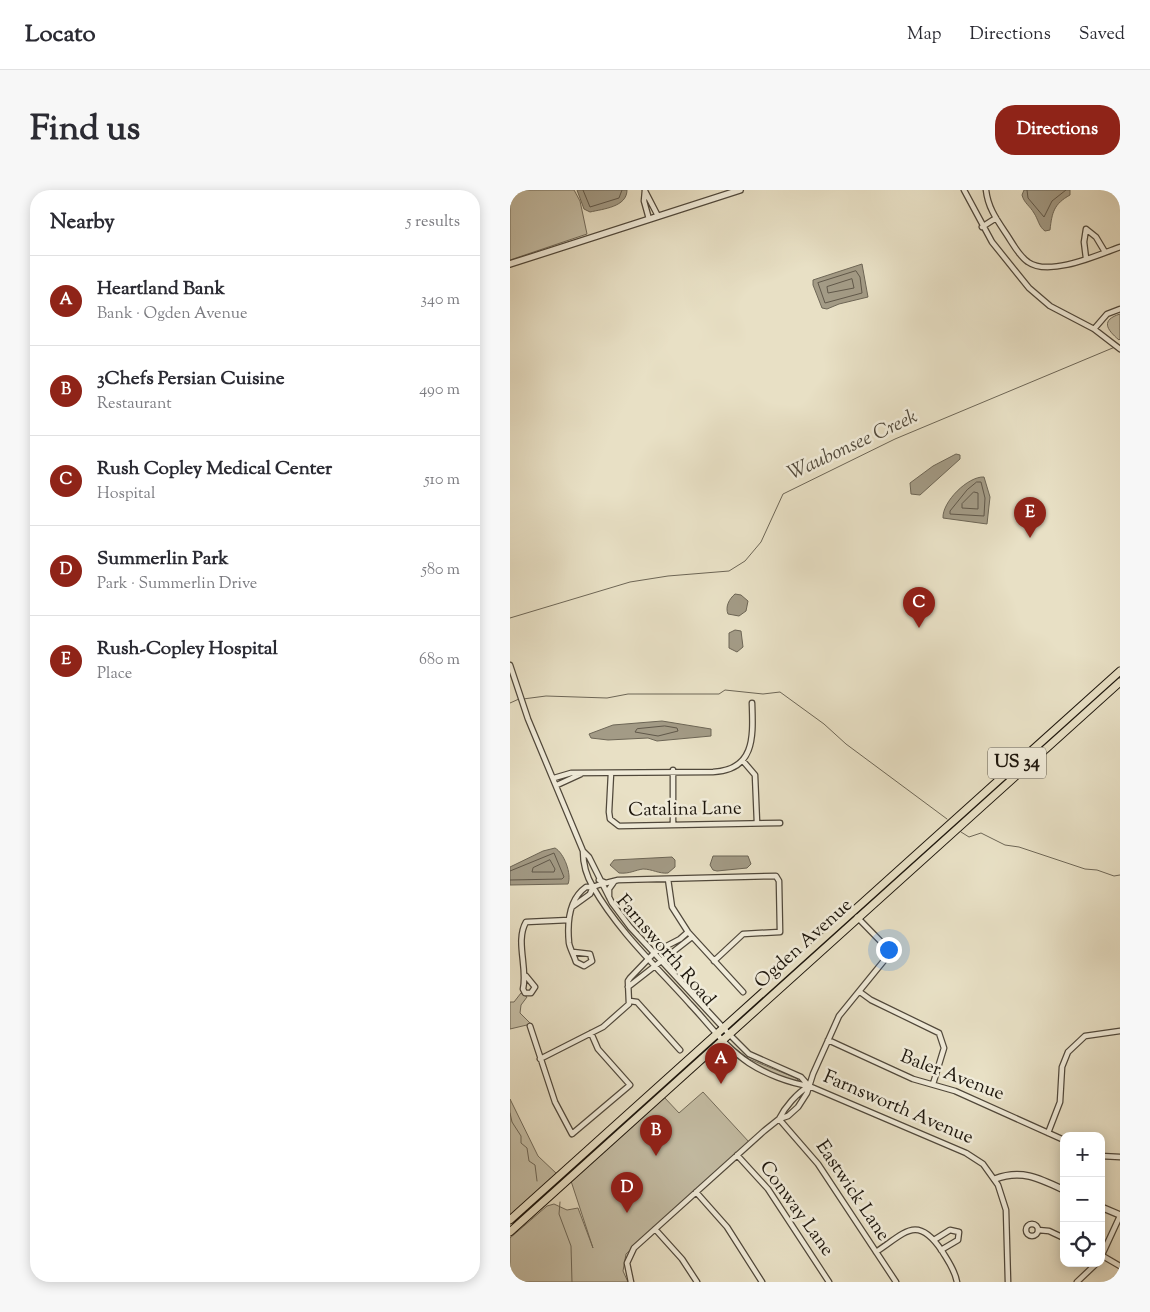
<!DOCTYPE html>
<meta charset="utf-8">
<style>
body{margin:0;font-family:"Sorts Mill Goudy",serif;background:#f7f7f7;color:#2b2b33}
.controls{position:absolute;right:15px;bottom:15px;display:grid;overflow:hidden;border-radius:10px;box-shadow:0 2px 12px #0003}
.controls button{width:45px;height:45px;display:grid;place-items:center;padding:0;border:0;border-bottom:1px solid #e1e1e2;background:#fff;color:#2b2b33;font:25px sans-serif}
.you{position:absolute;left:378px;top:759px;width:18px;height:18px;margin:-12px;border:4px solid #fff;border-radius:50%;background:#1a73e8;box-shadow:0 0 0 8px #1a73e833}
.badge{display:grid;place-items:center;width:32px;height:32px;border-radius:50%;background:#8f2418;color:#fff;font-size:16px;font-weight:700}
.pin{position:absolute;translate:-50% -41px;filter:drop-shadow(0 1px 2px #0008)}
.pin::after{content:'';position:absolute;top:26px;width:18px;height:15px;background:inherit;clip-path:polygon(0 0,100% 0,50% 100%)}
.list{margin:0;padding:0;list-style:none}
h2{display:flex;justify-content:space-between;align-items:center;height:65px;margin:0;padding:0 20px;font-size:21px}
h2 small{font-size:16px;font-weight:400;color:#7c7c81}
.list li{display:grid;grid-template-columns:32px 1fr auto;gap:15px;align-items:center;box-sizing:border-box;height:90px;padding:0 20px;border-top:1px solid #e1e1e2}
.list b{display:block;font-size:19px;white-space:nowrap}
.list p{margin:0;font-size:16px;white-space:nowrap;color:#7c7c81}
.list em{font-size:16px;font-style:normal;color:#7c7c81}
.icon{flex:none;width:28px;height:28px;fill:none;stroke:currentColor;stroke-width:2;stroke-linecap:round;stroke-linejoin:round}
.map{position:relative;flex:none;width:610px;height:1092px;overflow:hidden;border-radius:20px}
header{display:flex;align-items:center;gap:30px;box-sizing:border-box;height:70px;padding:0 25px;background:#fff;border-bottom:1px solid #e1e1e2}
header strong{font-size:24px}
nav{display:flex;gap:28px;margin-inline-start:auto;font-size:18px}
.intro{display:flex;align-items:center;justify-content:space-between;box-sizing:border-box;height:120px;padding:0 30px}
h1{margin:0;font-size:35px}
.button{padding:12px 22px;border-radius:20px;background:#8f2418;color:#fff;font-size:18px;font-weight:700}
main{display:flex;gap:30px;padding:0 30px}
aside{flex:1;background:#fff;border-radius:20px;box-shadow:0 2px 12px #0003}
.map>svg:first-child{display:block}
.green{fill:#c5bea6;stroke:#716a5a}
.water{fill:#a39b86;stroke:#6d6656}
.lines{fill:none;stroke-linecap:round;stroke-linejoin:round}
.shore{stroke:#60584a;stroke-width:1}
.stream{stroke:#6d6656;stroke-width:1}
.minor-casing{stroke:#50483b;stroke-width:7}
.tertiary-casing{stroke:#50483b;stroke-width:8}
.primary-casing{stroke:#1d160d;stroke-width:9}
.minor{stroke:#f0ebd9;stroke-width:4.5}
.tertiary{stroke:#f0ebd9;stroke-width:5.5}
.primary{stroke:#e8e0c5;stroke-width:7}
.labels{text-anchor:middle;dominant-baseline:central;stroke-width:5;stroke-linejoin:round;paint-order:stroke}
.shield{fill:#f0ebd9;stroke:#5c564a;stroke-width:1}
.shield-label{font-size:18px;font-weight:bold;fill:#1d160d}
.street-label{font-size:19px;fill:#1d160d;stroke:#f0ebd9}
.water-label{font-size:20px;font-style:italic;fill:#534b3d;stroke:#f0ebd9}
</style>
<header>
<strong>Locato</strong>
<nav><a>Map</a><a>Directions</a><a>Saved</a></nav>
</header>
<div class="intro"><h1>Find us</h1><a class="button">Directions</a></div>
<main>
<aside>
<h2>Nearby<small>5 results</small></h2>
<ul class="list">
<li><span class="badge">A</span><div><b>Heartland Bank</b><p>Bank · Ogden Avenue</p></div><em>340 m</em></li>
<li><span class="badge">B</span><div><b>3Chefs Persian Cuisine</b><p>Restaurant</p></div><em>490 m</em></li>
<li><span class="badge">C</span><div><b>Rush Copley Medical Center</b><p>Hospital</p></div><em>510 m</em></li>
<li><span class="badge">D</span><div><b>Summerlin Park</b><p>Park · Summerlin Drive</p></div><em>580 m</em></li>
<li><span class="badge">E</span><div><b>Rush-Copley Hospital</b><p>Place</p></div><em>680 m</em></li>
</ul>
</aside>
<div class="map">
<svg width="610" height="1092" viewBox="0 0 610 1092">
<rect width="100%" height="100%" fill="#e8e0c5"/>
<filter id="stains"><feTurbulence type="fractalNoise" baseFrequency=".004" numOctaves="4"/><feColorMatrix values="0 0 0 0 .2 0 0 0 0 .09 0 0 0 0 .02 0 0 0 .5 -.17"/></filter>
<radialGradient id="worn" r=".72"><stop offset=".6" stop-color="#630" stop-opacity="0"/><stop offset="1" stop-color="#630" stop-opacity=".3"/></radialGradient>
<path class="green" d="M0,0H64L70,11L77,44L0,70Z
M610,124V149L609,150C596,139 591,130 610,124Z
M559,531L529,561L377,697L406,668Z
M11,803L17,807L11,815L10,823L21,834L0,839V812H4Z
M226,859L239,869L286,888L291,893C271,886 238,877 226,859Z
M193,902L239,952L116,1064L113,1081L118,1092H0V1048L37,1016L44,1014L57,1020L68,1018L83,1058L61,991L154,907L169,923Z
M0,909L28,966L47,984L0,1026Z"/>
<path class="water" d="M67,0H117C117,17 93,19 80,22L74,19Z
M514,0H560V5C544,14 542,22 540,40L535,41C529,37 528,29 524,23C520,16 514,13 512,5Z
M352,74L358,107L329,114L317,119L312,118L303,95V90Z
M446,264L450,265V269L410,305L401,304L400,293L423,276Z
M474,287L480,307L477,334L433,328C432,312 458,286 474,287Z
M225,404L231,405L238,411L236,421L229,426L218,424C215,417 219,409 225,404Z
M225,440L231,441L233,457L227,462L219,458V443Z
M152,531L201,539V546L147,551L138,548L98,550L81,548L79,544L103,535Z
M45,658C54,663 62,684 58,694L0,695V677L33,661Z
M203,666H238L241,674L237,678L207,681L203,680L200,675Z
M162,667L165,670V677L158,683C149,684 142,679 133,679C125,680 120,684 109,683L100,675L104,670Z"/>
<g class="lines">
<path class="shore" d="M73,0L80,17L109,8L112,0
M517,0L518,8L534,27L542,11L556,0
M346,81L350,87L352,103L315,113L308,93Z
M342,89L344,98L318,103L317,97Z
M467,292H471L475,308L474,326L440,324V321L457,300Z
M464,302L468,303V319L452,318V314Z
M155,536L167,538L168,541L148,546L125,542L127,539Z
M40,670L45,679L44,682H22L23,678Z
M0,681L44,663L54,687L52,689L0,690"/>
<path class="stream" d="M0,428L120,392L158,386L219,381L235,371L251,352L273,304L385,249L605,157
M13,509L36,506L97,508L118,504H209L215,500L253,504L270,502L314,534L336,554L437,629
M0,513L9,509
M451,642L459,647L471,643L495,655L509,657L575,679L587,680L604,686L610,685
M0,923L2,932L11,946V953L17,958L19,971L25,975L27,991
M50,1012L49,1024L61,1056L62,1092"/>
<g class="minor-casing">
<path id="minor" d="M135,0L134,11L139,29
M454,0L482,52L519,98L540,116L584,139L610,159
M476,0C478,18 487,30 497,45C503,54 509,66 518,72C539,87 588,65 610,57
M135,1L148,26
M472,37L486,28
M576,68L574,52L576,39L586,47L595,62
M584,139L597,124L610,119
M0,475L18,529L73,661L79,667L102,713L120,737L219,844L239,864L291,887L299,896
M233,571L245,585L247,633
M163,580V635
M101,583L99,622L100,629L109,636L270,633
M44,588L61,583L203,582C246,580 243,545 242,513
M47,595L71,584
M73,661C73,674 77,687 83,697C108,741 147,777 180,814C199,834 216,858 239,873C256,884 279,893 299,896L456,963L473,974L488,995L496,1020L498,1092
M158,689L162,717L178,742L233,802
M89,690L96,693L108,690L266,686L269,691L270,742L233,744L204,771
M99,707V699L104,692
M62,717L80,704L83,697
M63,762L80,764L82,771L74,776L66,772C64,765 60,759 59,753C57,732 59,709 76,697H83L91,694
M16,786L25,797L21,803H15L13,799C18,778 5,751 16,732L59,730
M118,797L182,747
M350,802L361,810L429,843L434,858L423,894
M120,811L127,812L170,860
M20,836L45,912L62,944L120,895L88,859L81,843
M318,850L403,889L445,901L554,950
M30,869L93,837L119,814L118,791L120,788L145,762L170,749L178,742
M269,929L308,974L386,1092
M269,929C275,917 287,903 299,896
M538,943L550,912L552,877L558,862L575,846L610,841
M227,965L258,999L319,1092
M591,966L610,967
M186,1002L217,1037L252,1092
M516 1040a6 6 0 1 1 12 0a6 6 0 1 1-12 0Z
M145,1039L172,1069L187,1092
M528,1040L539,1041L554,1048
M424,1050L440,1040L449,1042L448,1050L431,1060
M366,1062C395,1043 407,1024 432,1061C438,1071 445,1080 447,1092
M591,1065L610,1076
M591,1067L610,1026
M121,1092L117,1073L124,1058L254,941L269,929L278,926L288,917L297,903L303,884L329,826L381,762L347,727
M567,1092L587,1073"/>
</g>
<g class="tertiary-casing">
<path id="tertiary" d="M0,74L230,0
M485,989C511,979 529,988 554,1000
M591,1017L610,1025"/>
</g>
<g class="primary-casing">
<path id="primary" d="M0,1030L610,481
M0,1042L610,492"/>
</g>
<use href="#minor" class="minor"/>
<use href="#tertiary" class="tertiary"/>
<use href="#primary" class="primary"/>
</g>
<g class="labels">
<rect class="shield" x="478" y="557.5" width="58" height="31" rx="4"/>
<g class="shield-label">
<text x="507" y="573">US 34</text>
</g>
<g class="street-label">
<text transform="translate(175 620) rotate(-1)">Catalina Lane</text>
<text transform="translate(294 754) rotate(-42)">Ogden Avenue</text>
<text transform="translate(155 761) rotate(49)">Farnsworth Road</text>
<text transform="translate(442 886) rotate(21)">Baler Avenue</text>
<text transform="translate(388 918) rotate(23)">Farnsworth Avenue</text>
<text transform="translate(342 1001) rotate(56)">Eastwick Lane</text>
<text transform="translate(286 1019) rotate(54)">Conway Lane</text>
</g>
<g class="water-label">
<text transform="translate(343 256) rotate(-25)">Waubonsee Creek</text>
</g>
</g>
<rect width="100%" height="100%" filter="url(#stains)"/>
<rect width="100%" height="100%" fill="url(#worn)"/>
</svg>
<div class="controls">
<button>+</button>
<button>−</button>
<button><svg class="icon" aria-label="locate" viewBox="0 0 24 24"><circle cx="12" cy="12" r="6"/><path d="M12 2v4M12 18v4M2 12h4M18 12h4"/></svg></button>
</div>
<div class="you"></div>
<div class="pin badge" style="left:211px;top:894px">A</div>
<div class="pin badge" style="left:146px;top:966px">B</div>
<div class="pin badge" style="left:409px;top:438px">C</div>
<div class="pin badge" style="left:117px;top:1023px">D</div>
<div class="pin badge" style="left:520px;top:348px">E</div>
</div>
</main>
